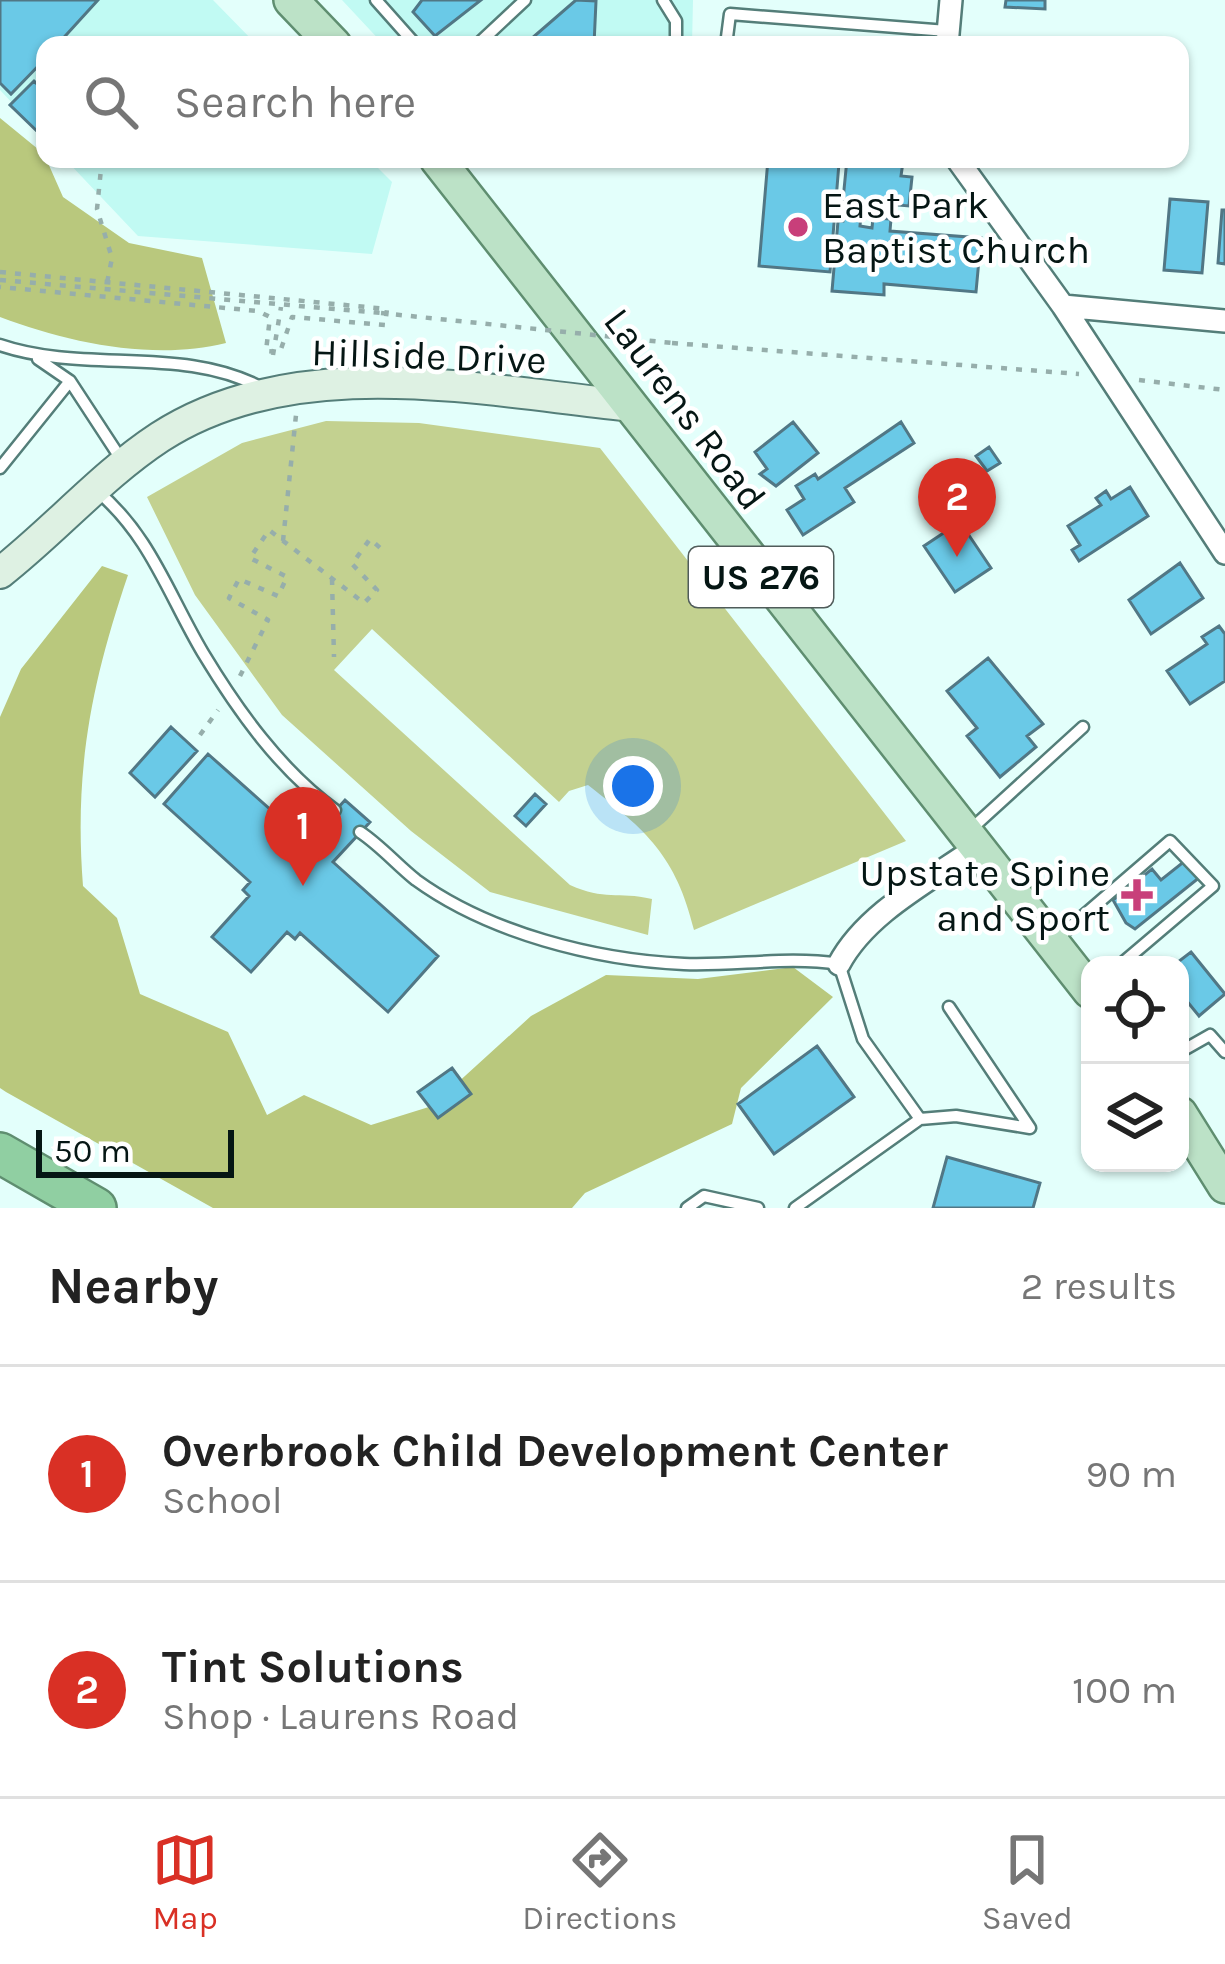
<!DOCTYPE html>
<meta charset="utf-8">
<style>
body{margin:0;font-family:Karla,sans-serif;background:#f2f2f2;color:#222}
.controls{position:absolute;right:36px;bottom:36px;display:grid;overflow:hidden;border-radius:24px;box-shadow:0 3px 9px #0004}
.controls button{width:108px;height:108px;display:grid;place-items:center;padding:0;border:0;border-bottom:3px solid #e0e0e0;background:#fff;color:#222;font:60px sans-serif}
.scale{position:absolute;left:36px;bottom:30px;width:198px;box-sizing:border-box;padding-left:12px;border:6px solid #051614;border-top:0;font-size:33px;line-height:42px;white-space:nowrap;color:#051614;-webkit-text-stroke:9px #fff;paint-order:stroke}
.you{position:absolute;left:633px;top:786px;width:42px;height:42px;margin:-30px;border:9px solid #fff;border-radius:50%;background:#1a73e8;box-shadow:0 0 0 18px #1a73e833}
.badge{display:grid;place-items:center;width:78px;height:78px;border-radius:50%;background:#d93025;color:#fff;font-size:39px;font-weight:700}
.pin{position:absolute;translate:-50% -99px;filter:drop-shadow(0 3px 6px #0008)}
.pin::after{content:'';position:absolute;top:63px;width:42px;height:36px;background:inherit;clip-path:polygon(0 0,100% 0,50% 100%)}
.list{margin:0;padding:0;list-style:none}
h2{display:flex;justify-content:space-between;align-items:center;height:156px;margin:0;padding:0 48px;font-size:51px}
h2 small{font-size:39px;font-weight:400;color:#767676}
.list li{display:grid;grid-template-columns:78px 1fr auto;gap:36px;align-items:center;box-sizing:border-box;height:216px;padding:0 48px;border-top:3px solid #e0e0e0}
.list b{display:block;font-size:45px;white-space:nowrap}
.list p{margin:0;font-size:39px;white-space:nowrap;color:#767676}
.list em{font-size:39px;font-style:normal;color:#767676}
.icon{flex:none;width:66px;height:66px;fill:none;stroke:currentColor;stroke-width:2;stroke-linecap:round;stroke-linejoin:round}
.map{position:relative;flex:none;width:1225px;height:1208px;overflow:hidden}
.search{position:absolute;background:#fff;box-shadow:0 3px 9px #0004;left:36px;right:36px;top:36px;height:132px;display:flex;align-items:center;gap:30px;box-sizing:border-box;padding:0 42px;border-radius:24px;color:#767676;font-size:45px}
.sheet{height:588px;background:#fff}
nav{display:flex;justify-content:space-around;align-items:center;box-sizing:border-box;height:168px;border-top:3px solid #e0e0e0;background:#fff;font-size:33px;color:#767676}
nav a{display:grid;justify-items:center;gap:6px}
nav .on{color:#d93025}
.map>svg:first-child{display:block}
.built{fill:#c1faf3}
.green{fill:#c3d190}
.forest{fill:#b9c87d}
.building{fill:#6ac9e7;stroke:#517785;stroke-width:3}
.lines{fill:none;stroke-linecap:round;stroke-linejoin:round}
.lane-casing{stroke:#547e79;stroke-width:15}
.street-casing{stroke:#547e79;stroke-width:26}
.secondary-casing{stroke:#547e79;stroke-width:34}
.primary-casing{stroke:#5f8e70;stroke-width:38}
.highway-casing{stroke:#5f8e70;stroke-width:44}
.path{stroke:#96aeab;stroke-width:4.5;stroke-dasharray:6 9;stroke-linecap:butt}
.lane{stroke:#fff;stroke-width:10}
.street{stroke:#fff;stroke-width:21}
.secondary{stroke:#def1e3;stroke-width:30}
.primary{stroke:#bce2c7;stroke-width:33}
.highway{stroke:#90cfa2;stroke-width:39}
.path-bridge{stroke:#96aeab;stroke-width:4.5;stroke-dasharray:6 9;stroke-linecap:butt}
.poi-dot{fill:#c83f7a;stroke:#fff;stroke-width:4.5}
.labels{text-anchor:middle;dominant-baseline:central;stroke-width:9;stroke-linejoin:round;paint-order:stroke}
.shield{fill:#fff;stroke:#505c5a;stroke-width:3}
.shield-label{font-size:36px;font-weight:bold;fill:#051614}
.poi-label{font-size:39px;fill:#051614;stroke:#fff;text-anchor:start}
.street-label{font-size:39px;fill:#051614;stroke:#fff}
</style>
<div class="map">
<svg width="1225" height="1208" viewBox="0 0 1225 1208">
<rect width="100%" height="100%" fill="#e3fffb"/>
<path class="built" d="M0,0H213L257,45H45V138L0,90Z
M342,0H693L692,45H384Z
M65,159H369L392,182L372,254L138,236Z"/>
<path class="green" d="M326,421L419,423L600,448L906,841L694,930C676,856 647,831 588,785L569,791L559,802L372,629L334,670L570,885C605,901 617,891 652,899L648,935L490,892L411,831L282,715L195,595L147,497L242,443Z"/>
<path class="forest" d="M0,118L44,154L63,197L129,243L202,258L226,343C154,361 69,343 0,317Z
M102,566L128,575C91,684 74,771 83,886L117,918L140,994L228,1032L267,1115L304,1095L371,1125L432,1106L531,1016L606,975L698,979L793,967L833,997L741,1088L732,1124L585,1193L572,1208H213L6,1092L0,1088V717L21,669Z"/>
<path class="building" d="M0,0H98L57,45H45V59L11,94L0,83Z
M422,0H481L435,36L413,12Z
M576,0L596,1L594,45H524Z
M1006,0H1045V9L1005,7Z
M34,81L45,92L42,136L10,105Z
M768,159L839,163L836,200H843L847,159L903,162L901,176L912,177L909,206L862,202L860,226L872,228L873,218L891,219L890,231L981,238L976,292L884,284V295L832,291L838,221H843L844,211H835L830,272L759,266Z
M1170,199L1208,202L1202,273L1164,270Z
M1222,210H1225V264L1218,263Z
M793,422L818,453L776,486L760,474L767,469L755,452Z
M901,422L914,443L845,488L854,502L803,535L787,510L804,499L796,486L815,474L818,479Z
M989,447L1000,463L987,471L976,456Z
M1130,487L1148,516L1079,561L1072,550L1080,545L1068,526L1101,505L1096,498L1106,491L1111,499Z
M960,522L991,568L955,592L924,546Z
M1180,563L1203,598L1151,634L1129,600Z
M1219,626L1225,634V681L1190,704L1167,671L1207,644L1202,637Z
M988,658L1043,724L1027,736L1036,747L1000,777L967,736L977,728L947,691Z
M171,727L197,751L155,797L130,773Z
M208,754L307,842L345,800L370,822L333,862L438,956L388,1012L300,933L295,939L287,932L251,972L212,937L249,896L243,890L250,882L164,804Z
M535,794L546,804L526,826L515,816Z
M1186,860L1200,877L1135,929L1126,923L1113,900L1152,869L1161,880Z
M1191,952L1225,994L1199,1016L1186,1000L1180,1002V965H1174Z
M817,1046L854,1097L774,1154L738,1104Z
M452,1068L471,1094L438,1118L418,1092Z
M947,1157L1040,1183L1033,1208H933Z"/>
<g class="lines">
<g class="lane-casing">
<path id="lane" d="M376,0L416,45
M663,0L676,21V45
M477,45L525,0
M726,45L730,14L947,31
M0,345C85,374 183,345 262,388
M38,359L70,381L121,459
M0,468L70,381
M96,490C150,535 168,594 203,653C238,711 280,770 335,810
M970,830L1083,727
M360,832C381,846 397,865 416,880C489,933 595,960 684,964C737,966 787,956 839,964L863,1039L920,1119
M1054,941L1170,841L1213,886L1120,965
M1180,1052L1210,1035L1225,1052
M687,1208L704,1196L758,1208
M795,1208L920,1119L956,1116L1030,1128L949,1007"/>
</g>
<g class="street-casing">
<path id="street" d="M947,45L951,0
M957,159L1063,306L1225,553
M1063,306L1225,321
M839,964C866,913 929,881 976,848"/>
</g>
<g class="secondary-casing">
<path id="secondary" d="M0,573C55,530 102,475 160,437C295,350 477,390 625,405"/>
</g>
<g class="primary-casing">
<path id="primary" d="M291,0L334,45
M437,159L1090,991
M1180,1114L1225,1186"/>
</g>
<g class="highway-casing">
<path id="highway" d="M0,1153L96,1208"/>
</g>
<path class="path" d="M102,159L97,209L112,258L107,283
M0,272L387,309L385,325L292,317L280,352L266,351L270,317L258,311L0,287
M0,280L381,313
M672,343L1079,374
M273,355L281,307
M1139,380L1225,390
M283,541L296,415
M332,579L334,657
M240,676L268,620L229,598L239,579L278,596L287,577L250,558L269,530L364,603L377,590L352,564L370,539L386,553
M200,735L218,710"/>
<use href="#lane" class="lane"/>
<use href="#street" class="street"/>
<use href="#secondary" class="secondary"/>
<use href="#primary" class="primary"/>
<use href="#highway" class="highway"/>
<path class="path-bridge" d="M381,313L672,343"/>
</g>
<g class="poi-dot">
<circle cx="798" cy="227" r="12"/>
<path d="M1131 877h12v12h12v12h-12v12h-12v-12h-12v-12h12z"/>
</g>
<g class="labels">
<rect class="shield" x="689" y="547" width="144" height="60" rx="9"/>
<g class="shield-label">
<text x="761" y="577">US 276</text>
</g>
<g class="poi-label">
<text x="822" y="205">East Park<tspan x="822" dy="45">Baptist Church</tspan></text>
<text x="1110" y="873" text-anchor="end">Upstate Spine<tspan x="1110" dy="45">and Sport</tspan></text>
</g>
<g class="street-label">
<text transform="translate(429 356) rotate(2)">Hillside Drive</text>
<text transform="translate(685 409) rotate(53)">Laurens Road</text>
</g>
</g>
</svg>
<div class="controls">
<button><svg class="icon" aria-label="locate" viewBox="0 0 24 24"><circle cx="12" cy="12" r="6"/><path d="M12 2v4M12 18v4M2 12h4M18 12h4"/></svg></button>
<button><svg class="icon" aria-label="layers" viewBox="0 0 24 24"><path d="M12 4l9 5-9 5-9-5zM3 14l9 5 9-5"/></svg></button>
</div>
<div class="scale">50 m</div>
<div class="you"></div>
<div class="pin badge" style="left:303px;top:886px">1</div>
<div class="pin badge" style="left:957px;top:557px">2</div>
<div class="search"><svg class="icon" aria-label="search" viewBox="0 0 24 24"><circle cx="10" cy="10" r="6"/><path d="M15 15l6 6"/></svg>Search here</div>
</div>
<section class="sheet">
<h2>Nearby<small>2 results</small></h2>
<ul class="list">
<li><span class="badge">1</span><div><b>Overbrook Child Development Center</b><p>School</p></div><em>90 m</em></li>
<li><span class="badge">2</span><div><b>Tint Solutions</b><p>Shop · Laurens Road</p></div><em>100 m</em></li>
</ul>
</section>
<nav>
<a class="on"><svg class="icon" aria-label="map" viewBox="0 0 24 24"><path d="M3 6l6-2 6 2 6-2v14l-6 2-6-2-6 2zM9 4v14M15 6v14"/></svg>Map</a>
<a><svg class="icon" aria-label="directions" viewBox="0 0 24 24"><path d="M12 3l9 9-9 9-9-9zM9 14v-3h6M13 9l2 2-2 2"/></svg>Directions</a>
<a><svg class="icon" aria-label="saved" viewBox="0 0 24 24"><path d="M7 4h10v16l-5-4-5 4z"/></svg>Saved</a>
</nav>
